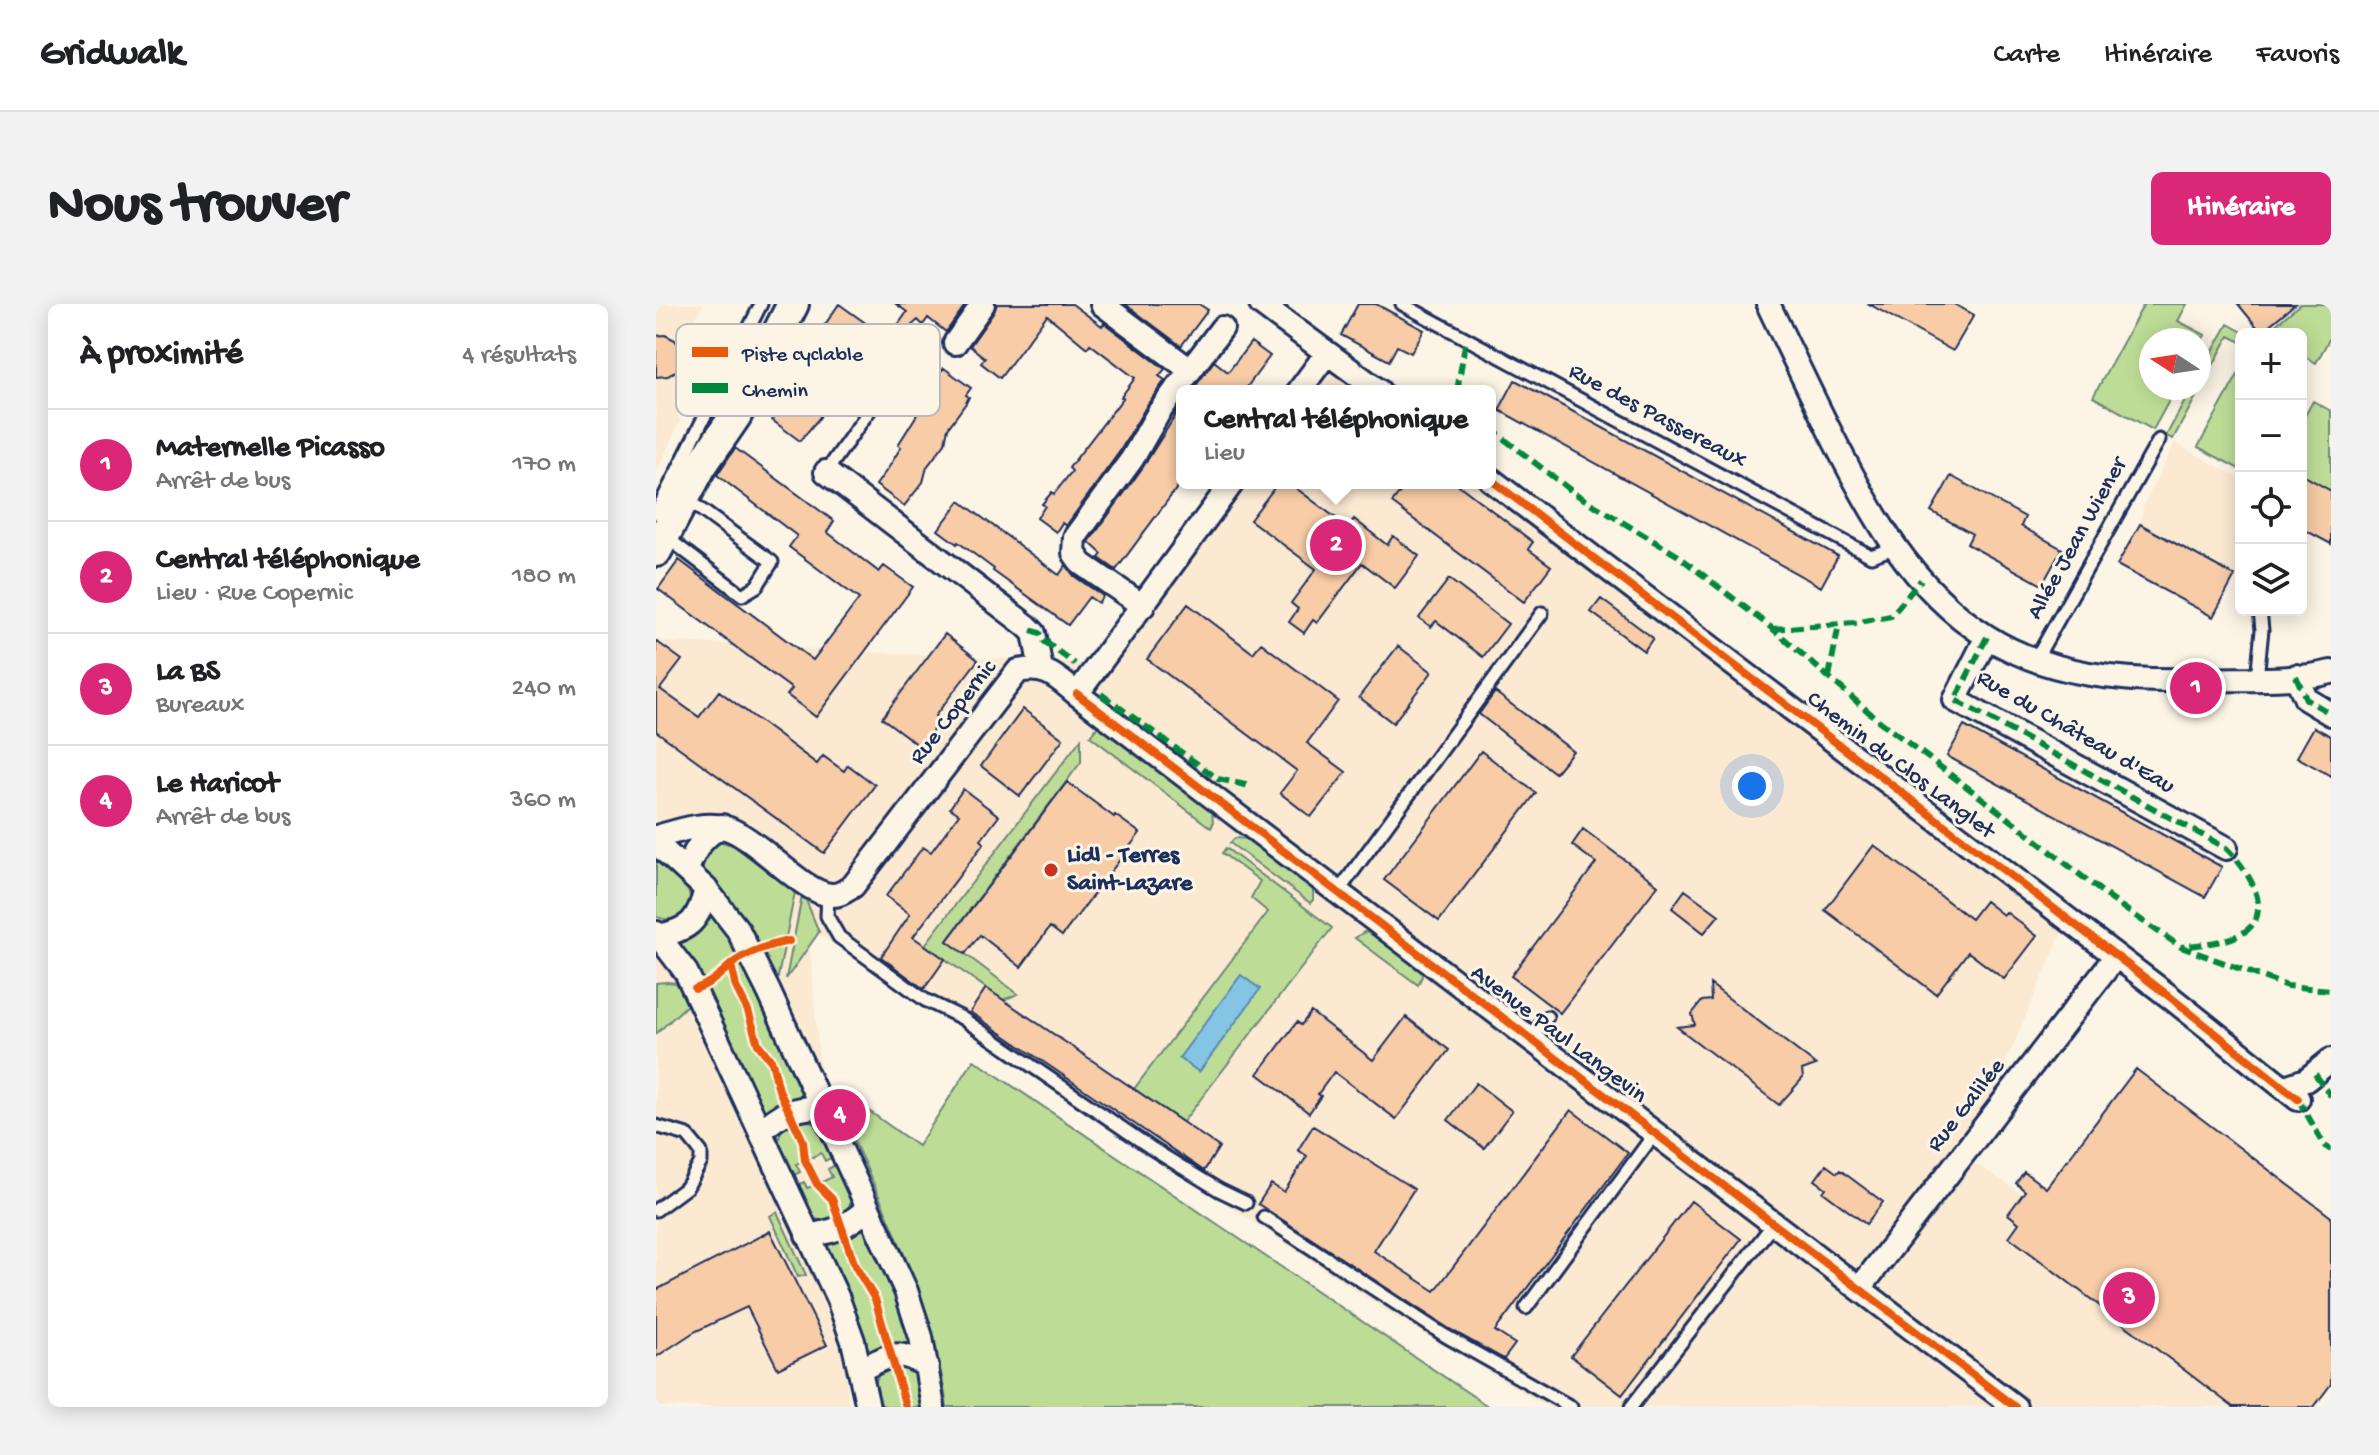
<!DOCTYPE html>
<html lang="fr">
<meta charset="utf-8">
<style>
body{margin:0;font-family:"Gochi Hand",sans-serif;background:#f2f2f2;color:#202124}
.controls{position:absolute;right:24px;top:24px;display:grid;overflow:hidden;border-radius:12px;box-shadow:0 4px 20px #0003}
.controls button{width:72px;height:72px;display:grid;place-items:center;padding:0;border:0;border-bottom:2px solid #e0e0e0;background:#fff;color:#202124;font:40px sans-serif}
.compass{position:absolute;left:1483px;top:24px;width:72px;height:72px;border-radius:50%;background:#fff;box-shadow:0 4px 20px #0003;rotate:282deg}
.you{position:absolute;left:1096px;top:482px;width:28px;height:28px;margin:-20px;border:6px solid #fff;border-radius:50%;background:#1a73e8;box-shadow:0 0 0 12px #1a73e833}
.badge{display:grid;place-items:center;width:52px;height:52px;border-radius:50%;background:#db2777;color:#fff;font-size:26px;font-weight:700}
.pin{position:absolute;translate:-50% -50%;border:4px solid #fff;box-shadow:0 2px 8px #0006}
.popup{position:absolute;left:520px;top:81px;width:320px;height:104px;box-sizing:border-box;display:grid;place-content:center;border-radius:12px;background:#fff;filter:drop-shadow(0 2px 6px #0005);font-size:26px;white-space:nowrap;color:#757577}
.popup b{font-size:30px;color:#202124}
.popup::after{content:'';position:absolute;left:50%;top:100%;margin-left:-16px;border:16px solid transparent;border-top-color:#fff}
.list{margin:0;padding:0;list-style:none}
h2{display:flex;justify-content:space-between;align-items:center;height:104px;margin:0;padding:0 32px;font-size:34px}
h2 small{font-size:26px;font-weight:400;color:#757577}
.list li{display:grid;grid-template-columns:52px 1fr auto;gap:24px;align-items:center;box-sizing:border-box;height:112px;padding:0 32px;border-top:2px solid #e0e0e0}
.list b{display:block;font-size:30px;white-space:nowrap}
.list p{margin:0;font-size:26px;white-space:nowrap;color:#757577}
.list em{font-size:26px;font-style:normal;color:#757577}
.icon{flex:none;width:44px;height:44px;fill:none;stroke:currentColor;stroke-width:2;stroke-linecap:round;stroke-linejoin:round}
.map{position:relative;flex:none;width:1675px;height:1103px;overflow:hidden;border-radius:12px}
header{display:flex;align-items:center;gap:48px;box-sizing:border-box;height:112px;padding:0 40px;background:#fff;border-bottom:2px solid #e0e0e0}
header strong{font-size:38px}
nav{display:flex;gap:44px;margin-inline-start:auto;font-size:28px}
.intro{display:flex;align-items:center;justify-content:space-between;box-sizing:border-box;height:192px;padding:0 48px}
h1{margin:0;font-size:56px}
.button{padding:20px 36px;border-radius:12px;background:#db2777;color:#fff;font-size:28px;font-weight:700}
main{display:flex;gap:48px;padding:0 48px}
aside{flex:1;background:#fff;border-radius:12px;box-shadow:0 4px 20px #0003}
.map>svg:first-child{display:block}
.built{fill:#fbe9d2}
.green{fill:#bddd97;stroke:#6c867a;stroke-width:2}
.water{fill:#84c4e5;stroke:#5a88af;stroke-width:2}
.building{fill:#f8cca7;stroke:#1b2f5e;stroke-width:2}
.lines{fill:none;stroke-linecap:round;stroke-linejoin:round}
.lane-casing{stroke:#1b2f5e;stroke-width:17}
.street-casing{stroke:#1b2f5e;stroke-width:28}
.secondary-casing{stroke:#1b2f5e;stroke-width:36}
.lane{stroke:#fcf5e5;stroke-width:11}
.street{stroke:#fcf5e5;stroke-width:22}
.secondary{stroke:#fcf5e5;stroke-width:30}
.quiet{stroke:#00873e;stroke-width:6;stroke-dasharray:12 6;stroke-linecap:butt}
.cycleway-casing{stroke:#fcf5e5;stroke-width:13}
.cycleway{stroke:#e8590c;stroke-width:8}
.poi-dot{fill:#c8321e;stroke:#fcf5e5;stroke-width:3}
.labels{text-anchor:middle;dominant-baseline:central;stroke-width:6;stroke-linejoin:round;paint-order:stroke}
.street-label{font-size:24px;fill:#1b2f5e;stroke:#fcf5e5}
.poi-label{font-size:24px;font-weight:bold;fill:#1b2f5e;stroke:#fcf5e5;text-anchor:start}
.key{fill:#fcf5e5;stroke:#b8babc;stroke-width:2}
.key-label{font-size:22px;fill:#1b2f5e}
</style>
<header>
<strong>Gridwalk</strong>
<nav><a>Carte</a><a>Itinéraire</a><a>Favoris</a></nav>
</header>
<div class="intro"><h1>Nous trouver</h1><a class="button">Itinéraire</a></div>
<main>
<aside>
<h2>À proximité<small>4 résultats</small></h2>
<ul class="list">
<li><span class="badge">1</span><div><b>Maternelle Picasso</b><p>Arrêt de bus</p></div><em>170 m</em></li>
<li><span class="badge">2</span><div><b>Central téléphonique</b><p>Lieu · Rue Copernic</p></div><em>180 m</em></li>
<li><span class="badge">3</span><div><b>La BS</b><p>Bureaux</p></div><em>240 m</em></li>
<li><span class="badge">4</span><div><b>Le Haricot</b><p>Arrêt de bus</p></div><em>360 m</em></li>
</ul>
</aside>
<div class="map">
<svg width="1675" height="1103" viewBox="0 0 1675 1103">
<rect width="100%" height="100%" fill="#fcf5e5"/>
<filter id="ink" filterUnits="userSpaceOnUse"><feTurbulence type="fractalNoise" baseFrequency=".0125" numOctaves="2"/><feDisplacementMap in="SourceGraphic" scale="16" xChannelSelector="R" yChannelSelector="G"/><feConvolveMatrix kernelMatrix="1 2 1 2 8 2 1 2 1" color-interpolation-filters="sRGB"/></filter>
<g filter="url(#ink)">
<path class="built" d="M0,0H47L34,25L41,60L25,90L22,113L24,117L0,170Z
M669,64L699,87H651Z
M1519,139L1585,175V261L1557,313L1461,261L1484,220L1488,200Z
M575,179H820L1410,619L1309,853L1664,1080L1643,1103H891L738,1012L152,623L193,1103H0V337L428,359Z"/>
<path class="green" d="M1488,0H1531L1522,17L1549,31L1543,42V36H1495V84H1520L1497,126L1437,93Z
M1644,0H1675V32L1660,59L1645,51V30H1609Z
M1572,20L1590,30H1585V38L1573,32L1517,135L1510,132L1536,84H1543V72Z
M1585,65V166L1542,143Z
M1657,97L1675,107V187L1645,170V119Z
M443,421L556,506L557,520L555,524L434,432Z
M425,435V458L291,636L362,690L347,696L269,641Z
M579,534L594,535L657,582V596L654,599L574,539Z
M65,538L77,541L139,588L121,678L46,567L49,548Z
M570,544L676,624L527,818L478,785L612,608L595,594L604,577L566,549Z
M0,556C11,563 29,577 33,589C41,611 16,621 0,612Z
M146,592L150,596L163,628L130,675Z
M56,606L77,638L152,796L109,814L19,638Z
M708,628L719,630L765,665L766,672L762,681L699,634Z
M11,678L21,679L32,700L0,730V679Z
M318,756L833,1103H291C276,996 226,899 182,802L196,795L262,842Z
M138,815C167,815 168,829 179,852L169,857L165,849L152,855L149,833Z
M133,817L145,836L147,857L140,860L144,868L134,873C126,854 114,833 133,817Z
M183,859C191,878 201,891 189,911L183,912L177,893L164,879L176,873L172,865Z
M148,878L151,884L160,881L174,896L180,916L173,919L156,914L139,882Z
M121,908L150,971L142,973L114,912Z
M207,918L242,992L258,1044L234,1041L223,998L200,959L191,930Z
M186,934L197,964L219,1002L228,1044L212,1053L164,937Z
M244,1060C267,1072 266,1079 268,1103H253L239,1061Z
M235,1062L248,1103H232L220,1099C217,1083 218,1069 235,1062Z"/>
<path class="water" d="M585,671L604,685L543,768L523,754Z"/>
<path class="building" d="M183,0L232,35L251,8L240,0H310L290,28L272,14L267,21L262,16L240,35L284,68L288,64L315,84L310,91L313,93L310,99L292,124L289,139L271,163L267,178L248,202L220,181L233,163L245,143L242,141L262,109L197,58L167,98L164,113L144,137L116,116L141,78L138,76L161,40L158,37Z
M341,0H416L446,22L448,19L509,65L503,72L509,76L491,101L464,147L410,222L406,219L400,228L381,214L389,202L386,200L396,188L398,190L416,167L413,164L467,94L465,93L479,74L434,40L431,44L391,11L344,74L325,59L329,54L314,42L338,8Z
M469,0H543L552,6L525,42Z
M702,0H720L768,26L755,49L741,42L733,57L685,31Z
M1213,0H1298L1318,11L1297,47Z
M1582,0H1639L1605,28Z
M9,31L19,36L25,45L26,56L21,66L12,72L0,73V32Z
M595,38L614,52L588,87H536L558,57L572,68Z
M859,76L1182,252L1165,283L843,106Z
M526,101V177L460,266L443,254L446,250L433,238L487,163Z
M79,144L178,217L171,228L223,268L228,262L257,283L160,413L131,391L136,385L2,285L23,256L157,356L203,295L133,243L141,232L61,171Z
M1645,170L1675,187V240L1645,224Z
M1295,172L1369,213L1365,222L1406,245L1386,281L1311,240L1316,230L1275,207Z
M622,179H633L692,223L698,215L731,241L737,232L763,252L739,284L706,259L661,319L657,316L648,329L633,318L642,305L635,299L660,265L594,216Z
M751,179H800L877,238L872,245L895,262L868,298L736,199Z
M304,197L403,271L410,261L418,272L447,292L442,299L433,293L412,321L337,267L338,265L302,238L301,240L282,226Z
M1484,220L1579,272L1557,313L1461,261Z
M793,275L852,320L827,353L780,317L775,323L763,314Z
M945,295L997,334L988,347L935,308Z
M532,300L597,349L605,339L682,397L651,439L690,468L655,513L624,489L641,467L491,355Z
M289,330L322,356L279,412L284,416L265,443L226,414Z
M0,337L26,356L4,385L43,413L63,387L161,460L167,452L188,467L192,461L219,481L168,549L0,427Z
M742,342L776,368L737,419L703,393Z
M839,388L917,447L899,469L823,410Z
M367,405L407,435L364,492L325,462Z
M1308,422L1566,563L1549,593L1291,452Z
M1658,423L1675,432V472L1641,453Z
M825,447L880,489L783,617L728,576Z
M411,478L458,513L459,511L484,529L406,632L394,623L365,663L324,631L309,650L291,637Z
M307,485L343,512L325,536L328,539L257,633L289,655L268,685L225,653L254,610L230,592L267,543L275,548L303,510L294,504Z
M927,525L1002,581L904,709L855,672L940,559L916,541Z
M1218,541L1315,615L1329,597L1347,611L1350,608L1381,632L1348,675L1312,648L1280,690L1169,606Z
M1029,586L1063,611L1048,629L1016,604Z
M1054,680L1160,761L1146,766L1147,774L1123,801L1021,723L1039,721L1036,710L1046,697L1055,696Z
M330,684L563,843L548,867L314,708Z
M655,708L717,756L750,713L793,746L740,815L678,768L662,790L665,792L653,809L602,770L641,718L645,721Z
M1480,765L1675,913V1080L1658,1103H1577L1353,933L1363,919L1352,910L1369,887L1360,879L1368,868L1390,884Z
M820,779L856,807L828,844L792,816Z
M915,806L972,849L839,1027L859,1040L848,1055L792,1024L602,900L615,880L628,888L651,852L642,846L657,822L758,885L718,947L779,987Z
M1170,861L1181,869L1184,866L1227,898L1210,920L1167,888L1170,884L1159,876Z
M1035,897L1085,935L966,1091L915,1052Z
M114,927L171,1041L122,1065L91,1003L38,1028L0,1053V986Z"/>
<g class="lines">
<g class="lane-casing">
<path id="lane" d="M746,0L1215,252L1238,244
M170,168L225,90
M0,209L105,0
M9,232L86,291L101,282L116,258L29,194
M1380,355L1503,136
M1601,374L1606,326L1604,306
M682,588L886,309
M172,591L171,612L183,633L269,696L306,714L498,846L563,886L590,899
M874,735L891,713
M0,822L31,831L45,848V858L31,883L0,906
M608,913L788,1031L915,1103
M870,1004L999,829
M975,1103L1118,919"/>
</g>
<g class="street-casing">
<path id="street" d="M446,0L534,66
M605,0L723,87
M1112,0C1133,44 1154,88 1176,132C1214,208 1255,284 1330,332C1392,372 1470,378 1541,376C1581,374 1637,378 1675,368
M299,39L327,0
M643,87L671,49
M170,168L371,322L378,329L385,365
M834,175L1514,693L1642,795
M487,302L426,260L418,249L419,233L476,155L503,108L566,24
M1331,333L1299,396L1570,544
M1640,372L1650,395L1675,410
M421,390L1359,1103
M0,533C20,528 46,518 67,523C100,531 145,589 175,591C184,592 190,586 197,582L362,367C391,361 400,373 421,390L576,179
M0,539L50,585L82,626L113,688L250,987L265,1033L277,1103
M31,566C39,545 46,533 66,522
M0,629L30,668L182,995L197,1037L212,1103
M3,632C35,625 42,617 50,585
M1629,783L1650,776L1675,756
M105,827C126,807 135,806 164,802
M151,931C178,929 192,922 212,904
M1204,984L1460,652
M205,1065C236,1051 240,1044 271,1062"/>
</g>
<g class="secondary-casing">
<path id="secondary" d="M0,247L45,162L80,111L137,0"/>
</g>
<use href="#lane" class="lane"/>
<use href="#street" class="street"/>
<use href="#secondary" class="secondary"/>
<path class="quiet" d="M801,87L810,35
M834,124L918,189L1021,251L1117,325L1222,416L1360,520L1456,596L1525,643L1631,682L1675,686
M1117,325L1198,319L1235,312L1265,276
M375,326L384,329L388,337L419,360
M1331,333L1299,396L1570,544C1590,563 1621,608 1587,629C1570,639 1544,640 1525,643
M1640,372L1650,395L1675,410
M1173,373L1183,320
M445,390L562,475L594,482
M1659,770L1675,792
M1642,795L1669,842L1675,846"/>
<g class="cycleway-casing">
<path id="cycleway" d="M834,175L1514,693L1642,795
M421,390L1359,1103
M75,661L80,683L92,707L102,740L116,758L123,786L147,837L149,856L161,880L176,895L199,962L219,995L250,1103
M39,685C55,680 64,670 77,659C93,647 113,641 133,637"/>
</g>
<use href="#cycleway" class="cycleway"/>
</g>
</g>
<circle class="poi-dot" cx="395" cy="566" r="8"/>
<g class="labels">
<g class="street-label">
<text transform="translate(1001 113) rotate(28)">Rue des Passereaux</text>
<text transform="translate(1422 235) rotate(-61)">Allée Jean Wiener</text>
<text transform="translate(298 409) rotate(-52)">Rue Copernic</text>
<text transform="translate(1419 429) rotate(30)">Rue du Château d'Eau</text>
<text transform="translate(1244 462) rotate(37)">Chemin du Clos Langlet</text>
<text transform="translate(902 731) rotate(37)">Avenue Paul Langevin</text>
<text transform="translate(1311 802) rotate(-52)">Rue Galilée</text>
</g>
<g class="poi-label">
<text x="411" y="552">Lidl - Terres<tspan x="411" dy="28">Saint-Lazare</tspan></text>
</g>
</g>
<rect x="20" y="20" width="264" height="92" rx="12" class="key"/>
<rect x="36" y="43" width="36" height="10" fill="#e8590c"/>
<rect x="36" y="79" width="36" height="10" fill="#00873e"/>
<g class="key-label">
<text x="86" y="56">Piste cyclable</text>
<text x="86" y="92">Chemin</text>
</g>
</svg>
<div class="controls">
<button>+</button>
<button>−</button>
<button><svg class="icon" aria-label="locate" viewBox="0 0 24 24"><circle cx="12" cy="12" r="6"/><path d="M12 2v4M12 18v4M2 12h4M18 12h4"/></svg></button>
<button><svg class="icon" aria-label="layers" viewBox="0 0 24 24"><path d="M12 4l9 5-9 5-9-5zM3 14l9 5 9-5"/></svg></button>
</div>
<svg class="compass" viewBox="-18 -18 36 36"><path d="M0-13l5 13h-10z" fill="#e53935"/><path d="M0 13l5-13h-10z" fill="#757577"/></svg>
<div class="you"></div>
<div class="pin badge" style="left:1540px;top:384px">1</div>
<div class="pin badge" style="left:680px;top:241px">2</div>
<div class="popup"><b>Central téléphonique</b>Lieu</div>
<div class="pin badge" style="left:1473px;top:994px">3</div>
<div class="pin badge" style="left:184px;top:811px">4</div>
</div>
</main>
